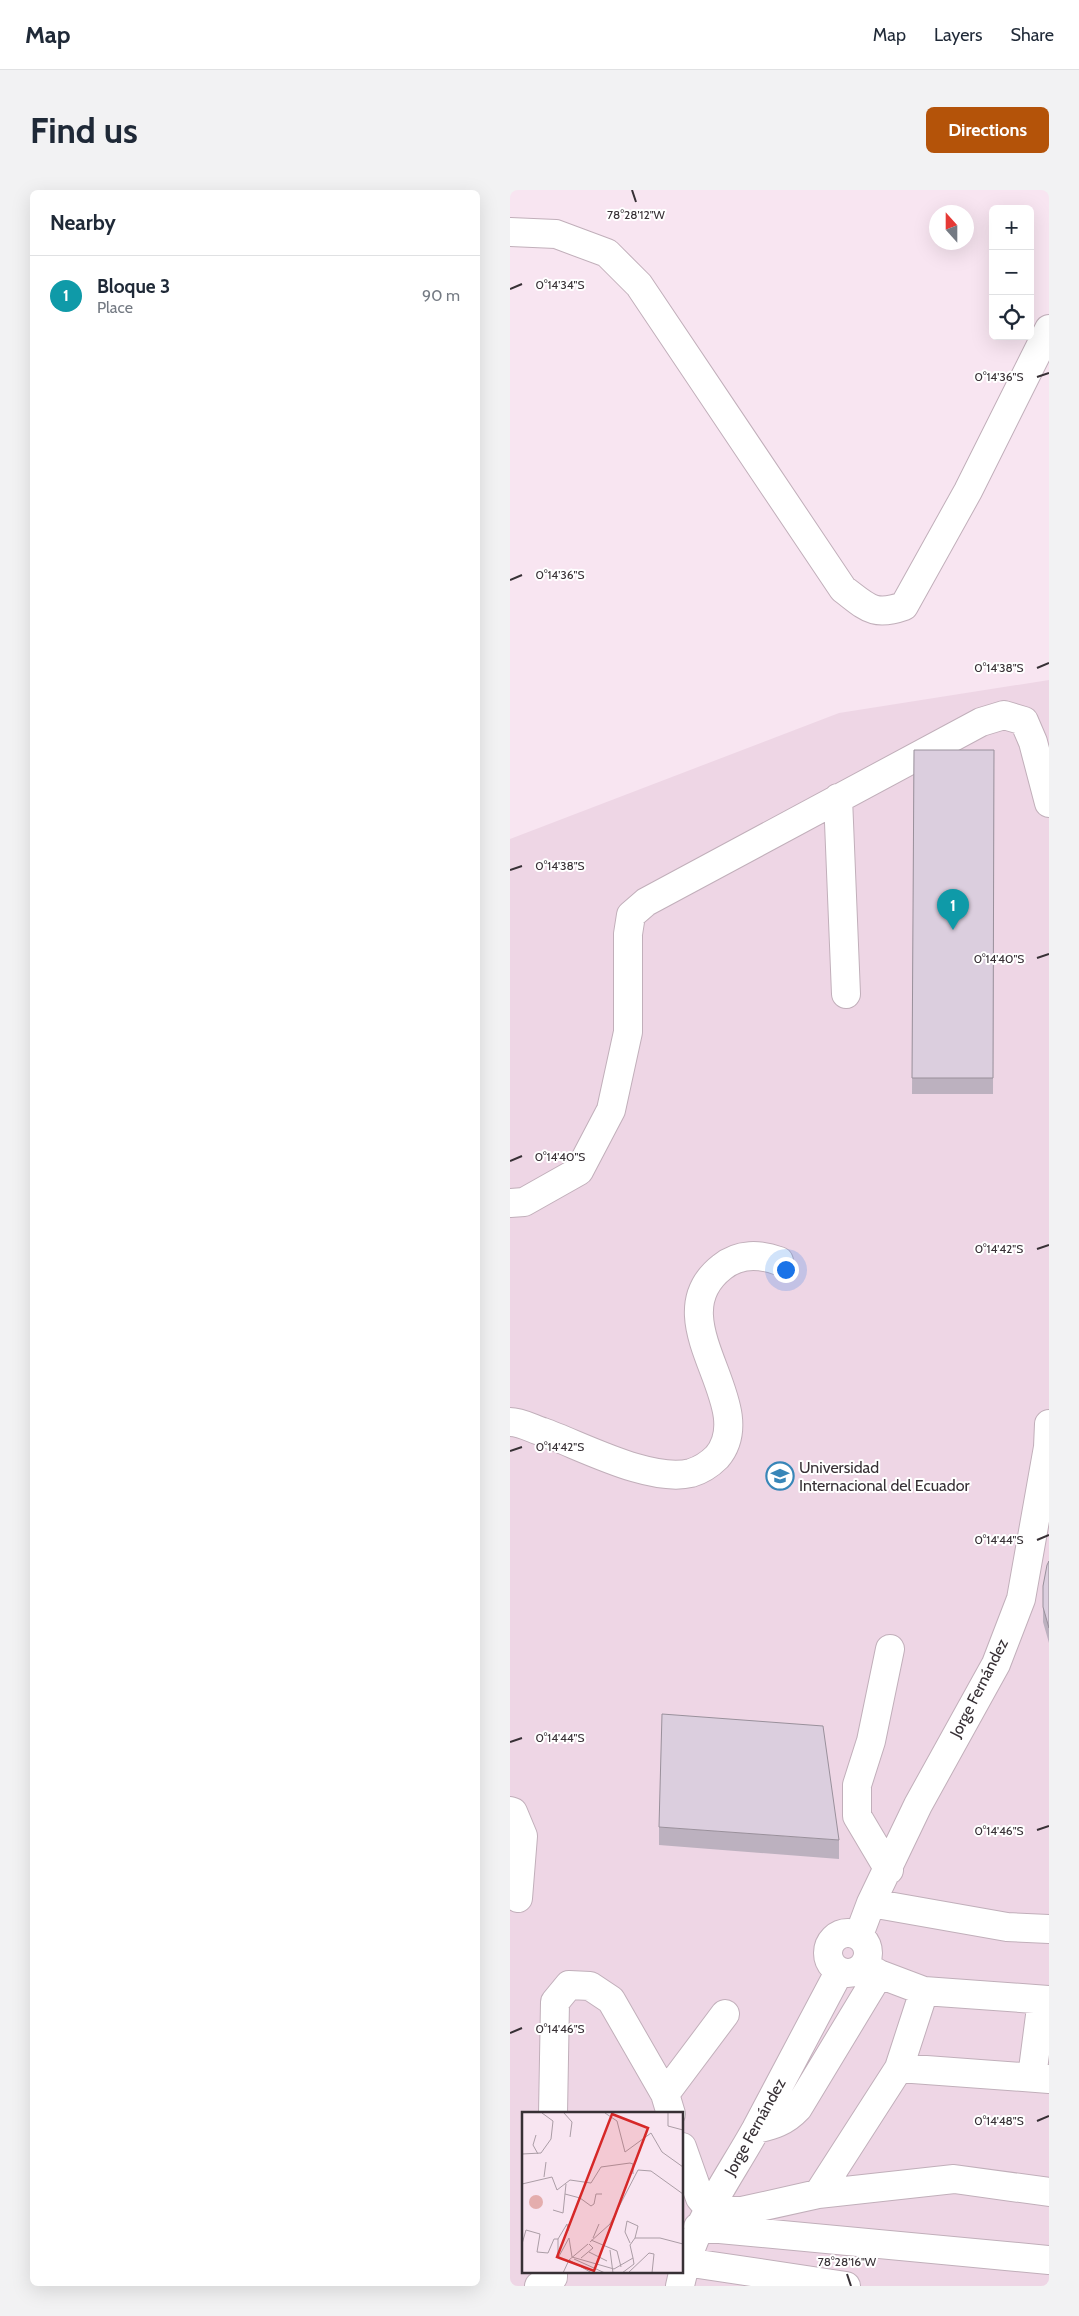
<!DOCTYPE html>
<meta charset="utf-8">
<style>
body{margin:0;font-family:Cabin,sans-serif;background:#f2f2f3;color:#1f2937}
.controls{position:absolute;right:15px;top:15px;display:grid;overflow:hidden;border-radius:8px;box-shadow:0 5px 20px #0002}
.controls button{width:45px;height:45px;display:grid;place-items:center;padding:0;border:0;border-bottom:1px solid #e0e1e3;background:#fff;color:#1f2937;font:25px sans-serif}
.compass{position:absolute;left:419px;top:15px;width:45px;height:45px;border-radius:50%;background:#fff;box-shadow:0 5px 20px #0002;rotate:339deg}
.you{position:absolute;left:275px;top:1079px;width:18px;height:18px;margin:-12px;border:4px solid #fff;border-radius:50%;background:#1a73e8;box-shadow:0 0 0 8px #1a73e833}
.badge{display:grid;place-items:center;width:32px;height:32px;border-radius:50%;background:#b45309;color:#fff;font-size:16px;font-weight:700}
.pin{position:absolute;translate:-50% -41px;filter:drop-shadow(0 1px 2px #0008)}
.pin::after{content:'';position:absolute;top:26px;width:18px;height:15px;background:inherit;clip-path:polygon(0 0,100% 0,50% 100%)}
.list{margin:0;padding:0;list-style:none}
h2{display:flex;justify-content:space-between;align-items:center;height:65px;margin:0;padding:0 20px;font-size:21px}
h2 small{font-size:16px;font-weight:400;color:#747a83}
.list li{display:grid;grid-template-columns:32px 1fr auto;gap:15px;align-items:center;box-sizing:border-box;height:80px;padding:0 20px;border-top:1px solid #e0e1e3}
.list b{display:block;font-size:19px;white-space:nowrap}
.list p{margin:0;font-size:16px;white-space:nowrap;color:#747a83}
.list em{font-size:16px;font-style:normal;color:#747a83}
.icon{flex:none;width:28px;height:28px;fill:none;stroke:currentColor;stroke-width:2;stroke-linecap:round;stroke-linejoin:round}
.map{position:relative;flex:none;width:539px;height:2096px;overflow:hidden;border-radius:8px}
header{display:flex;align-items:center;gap:30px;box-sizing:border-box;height:70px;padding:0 25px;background:#fff;border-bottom:1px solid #e0e1e3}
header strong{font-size:24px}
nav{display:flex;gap:28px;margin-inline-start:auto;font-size:18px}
.intro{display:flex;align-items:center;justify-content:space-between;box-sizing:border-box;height:120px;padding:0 30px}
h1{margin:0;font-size:35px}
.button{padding:12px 22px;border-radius:8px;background:#b45309;color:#fff;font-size:18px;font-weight:700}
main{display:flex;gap:30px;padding:0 30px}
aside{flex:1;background:#fff;border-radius:8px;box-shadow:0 5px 20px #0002}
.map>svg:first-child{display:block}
.built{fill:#eed6e5;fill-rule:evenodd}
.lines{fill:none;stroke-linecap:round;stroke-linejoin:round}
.minor-casing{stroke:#c1afba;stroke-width:30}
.minor{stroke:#fff;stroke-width:28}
.wall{fill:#bcb1bf}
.building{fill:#dbcede;stroke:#99909b}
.ticks{fill:none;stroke:#373035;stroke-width:2}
.labels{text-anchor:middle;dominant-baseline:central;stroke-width:4;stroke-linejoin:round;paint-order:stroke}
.poi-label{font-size:16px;fill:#373035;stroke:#fff;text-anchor:start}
.street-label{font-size:16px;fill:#373035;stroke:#fff}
.inset-road{fill:none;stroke:#ab9da6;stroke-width:1}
.view{fill:#d62828;fill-opacity:0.15;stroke:#d62828;stroke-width:2.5}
.inset-edge{fill:none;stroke:#373035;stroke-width:2.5}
.ticks-label{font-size:12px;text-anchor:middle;fill:#373035;stroke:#fff;stroke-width:4;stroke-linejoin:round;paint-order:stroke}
</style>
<header>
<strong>Map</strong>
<nav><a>Map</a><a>Layers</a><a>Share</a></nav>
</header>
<div class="intro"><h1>Find us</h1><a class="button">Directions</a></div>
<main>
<aside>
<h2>Nearby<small></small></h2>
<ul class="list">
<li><span class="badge" style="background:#0f9aa8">1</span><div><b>Bloque 3</b><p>Place</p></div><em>90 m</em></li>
</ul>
</aside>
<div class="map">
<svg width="539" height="2096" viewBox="0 0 539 2096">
<rect width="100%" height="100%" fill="#f8e5f1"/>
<path class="built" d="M539,490V2096H0V649L329,523ZM14,1924H172V2082H14Z"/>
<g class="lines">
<g class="minor-casing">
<path id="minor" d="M0,42L46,44L97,63L129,95L333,399C357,417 363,427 394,416L458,301L539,139
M328,608L336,804
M0,1013L14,1012L69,981L101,920L118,842V744L121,725L136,712L471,532L494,525L514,531L523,552L539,613
M0,1232C11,1232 23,1239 33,1242C72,1256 140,1293 181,1283C191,1280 200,1274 207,1267C252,1214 144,1130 212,1077C229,1063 250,1064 269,1071
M0,1621L3,1622L13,1646L8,1708
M379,1680L347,1626V1595L361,1551L380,1459
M361,1713L497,1737L539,1739
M318 1763a20 20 0 1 1 40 0a20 20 0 1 1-40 0Z
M349,1745L361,1713L408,1615L486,1474L511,1409L538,1257L539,1234
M414,1801L539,1810
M389,1878L539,1889
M522,1887L532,1810
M155,1904L215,1824
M43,1924L45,1812L59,1795L80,1796L101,1810L155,1904L161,1924
M246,1939C263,1935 275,1932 288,1918L369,1784
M172,1957L190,2008L199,2019L232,2021L308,2004L444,1989L539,2002
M308,2004L389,1878L414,1801L369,1784L354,1775
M188,2037L539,2070
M175,2072L336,2096
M29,2096L43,2087V2082
M170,2096C181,2038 217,1991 246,1939C274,1887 301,1834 329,1782"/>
</g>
<use href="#minor" class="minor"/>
</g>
<path class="wall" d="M404,560H484L483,904H402Z
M539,1371V1453L533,1432V1396Z
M149,1637L329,1650V1669L149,1655Z"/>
<path class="building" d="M404,560H484L483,888H402Z
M539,1371V1438L533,1417V1396L537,1375Z
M152,1524L313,1536L329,1650L149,1637Z"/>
<path class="ticks" d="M122,0L126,12M0,99L12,94M527,187L539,183M0,390L12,385M527,478L539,473M0,680L12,676M527,768L539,764M0,971L12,966M527,1059L539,1055M0,1261L12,1257M527,1350L539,1345M0,1552L12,1548M527,1640L539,1636M0,1843L12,1838M527,1931L539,1926M337,2084L341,2096"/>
<defs>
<g id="university-ring" transform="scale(1.4375)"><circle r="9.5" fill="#fff" stroke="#3886b8" stroke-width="1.5"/><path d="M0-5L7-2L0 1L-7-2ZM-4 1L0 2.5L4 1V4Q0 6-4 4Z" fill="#3886b8"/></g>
</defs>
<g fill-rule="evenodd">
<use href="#university-ring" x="270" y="1286"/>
</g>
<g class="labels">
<g class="poi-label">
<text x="289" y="1277">Universidad<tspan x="289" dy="18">Internacional del Ecuador</tspan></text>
</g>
<g class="street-label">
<text transform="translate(469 1498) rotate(-63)">Jorge Fernández</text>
<text transform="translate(245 1937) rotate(-61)">Jorge Fernández</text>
</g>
</g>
<g transform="translate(12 1922)">
<rect width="161" height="161" fill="#f8e5f1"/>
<path d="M7 90a7 7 0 1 1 14 0a7 7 0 1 1-14 0Z" fill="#e4adad"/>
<path class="inset-road" d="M42,1L50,10L48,25M83,1L95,9L103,40L129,21L140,40L161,55M146,1V14L161,18M14,23L11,33L16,42M0,42L19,41L29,27L31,9L20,1M22,65L24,50M0,72L30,65L35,78L48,68L69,71L79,55L108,51L111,52V62M43,82L58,86L69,94L72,92L74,82H80M31,98L41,101L44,72M71,126L77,112M36,127L45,112L46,119M69,128L95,139L99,155M68,130L88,112L116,58L129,59L161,82M108,131L103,120L105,109L116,114L113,126M0,132L4,118L18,122L15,140L26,141L32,127H36V146L47,126L50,145L92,157L111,146L108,133L113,126H138L161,132M88,138L91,161M67,140L85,149M59,146L71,136L67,132M52,147L83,161M47,148L70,161M41,161L47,148L66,132M100,161L112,152L111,146M106,161L127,141L132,142L130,161"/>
<path class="view" d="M90,2L126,16L72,159L35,145Z"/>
<rect width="161" height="161" class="inset-edge"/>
</g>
<g class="ticks-label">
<text x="126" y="29">78°28'12"W</text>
<text x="50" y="99">0°14'34"S</text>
<text x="489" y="191">0°14'36"S</text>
<text x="50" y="389">0°14'36"S</text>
<text x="489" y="482">0°14'38"S</text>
<text x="50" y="680">0°14'38"S</text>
<text x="489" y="773">0°14'40"S</text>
<text x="50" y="971">0°14'40"S</text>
<text x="489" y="1063">0°14'42"S</text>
<text x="50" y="1261">0°14'42"S</text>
<text x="489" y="1354">0°14'44"S</text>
<text x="50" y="1552">0°14'44"S</text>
<text x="489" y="1645">0°14'46"S</text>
<text x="50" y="1843">0°14'46"S</text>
<text x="489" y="1935">0°14'48"S</text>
<text x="337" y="2076">78°28'16"W</text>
</g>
</svg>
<div class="controls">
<button>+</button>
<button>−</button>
<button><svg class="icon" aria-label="locate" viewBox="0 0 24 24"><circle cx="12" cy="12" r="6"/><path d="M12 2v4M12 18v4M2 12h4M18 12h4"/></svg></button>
</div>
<svg class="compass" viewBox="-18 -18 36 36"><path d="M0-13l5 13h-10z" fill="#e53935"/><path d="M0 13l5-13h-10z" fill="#747a83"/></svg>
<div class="you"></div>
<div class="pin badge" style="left:443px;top:740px;background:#0f9aa8">1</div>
</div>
</main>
